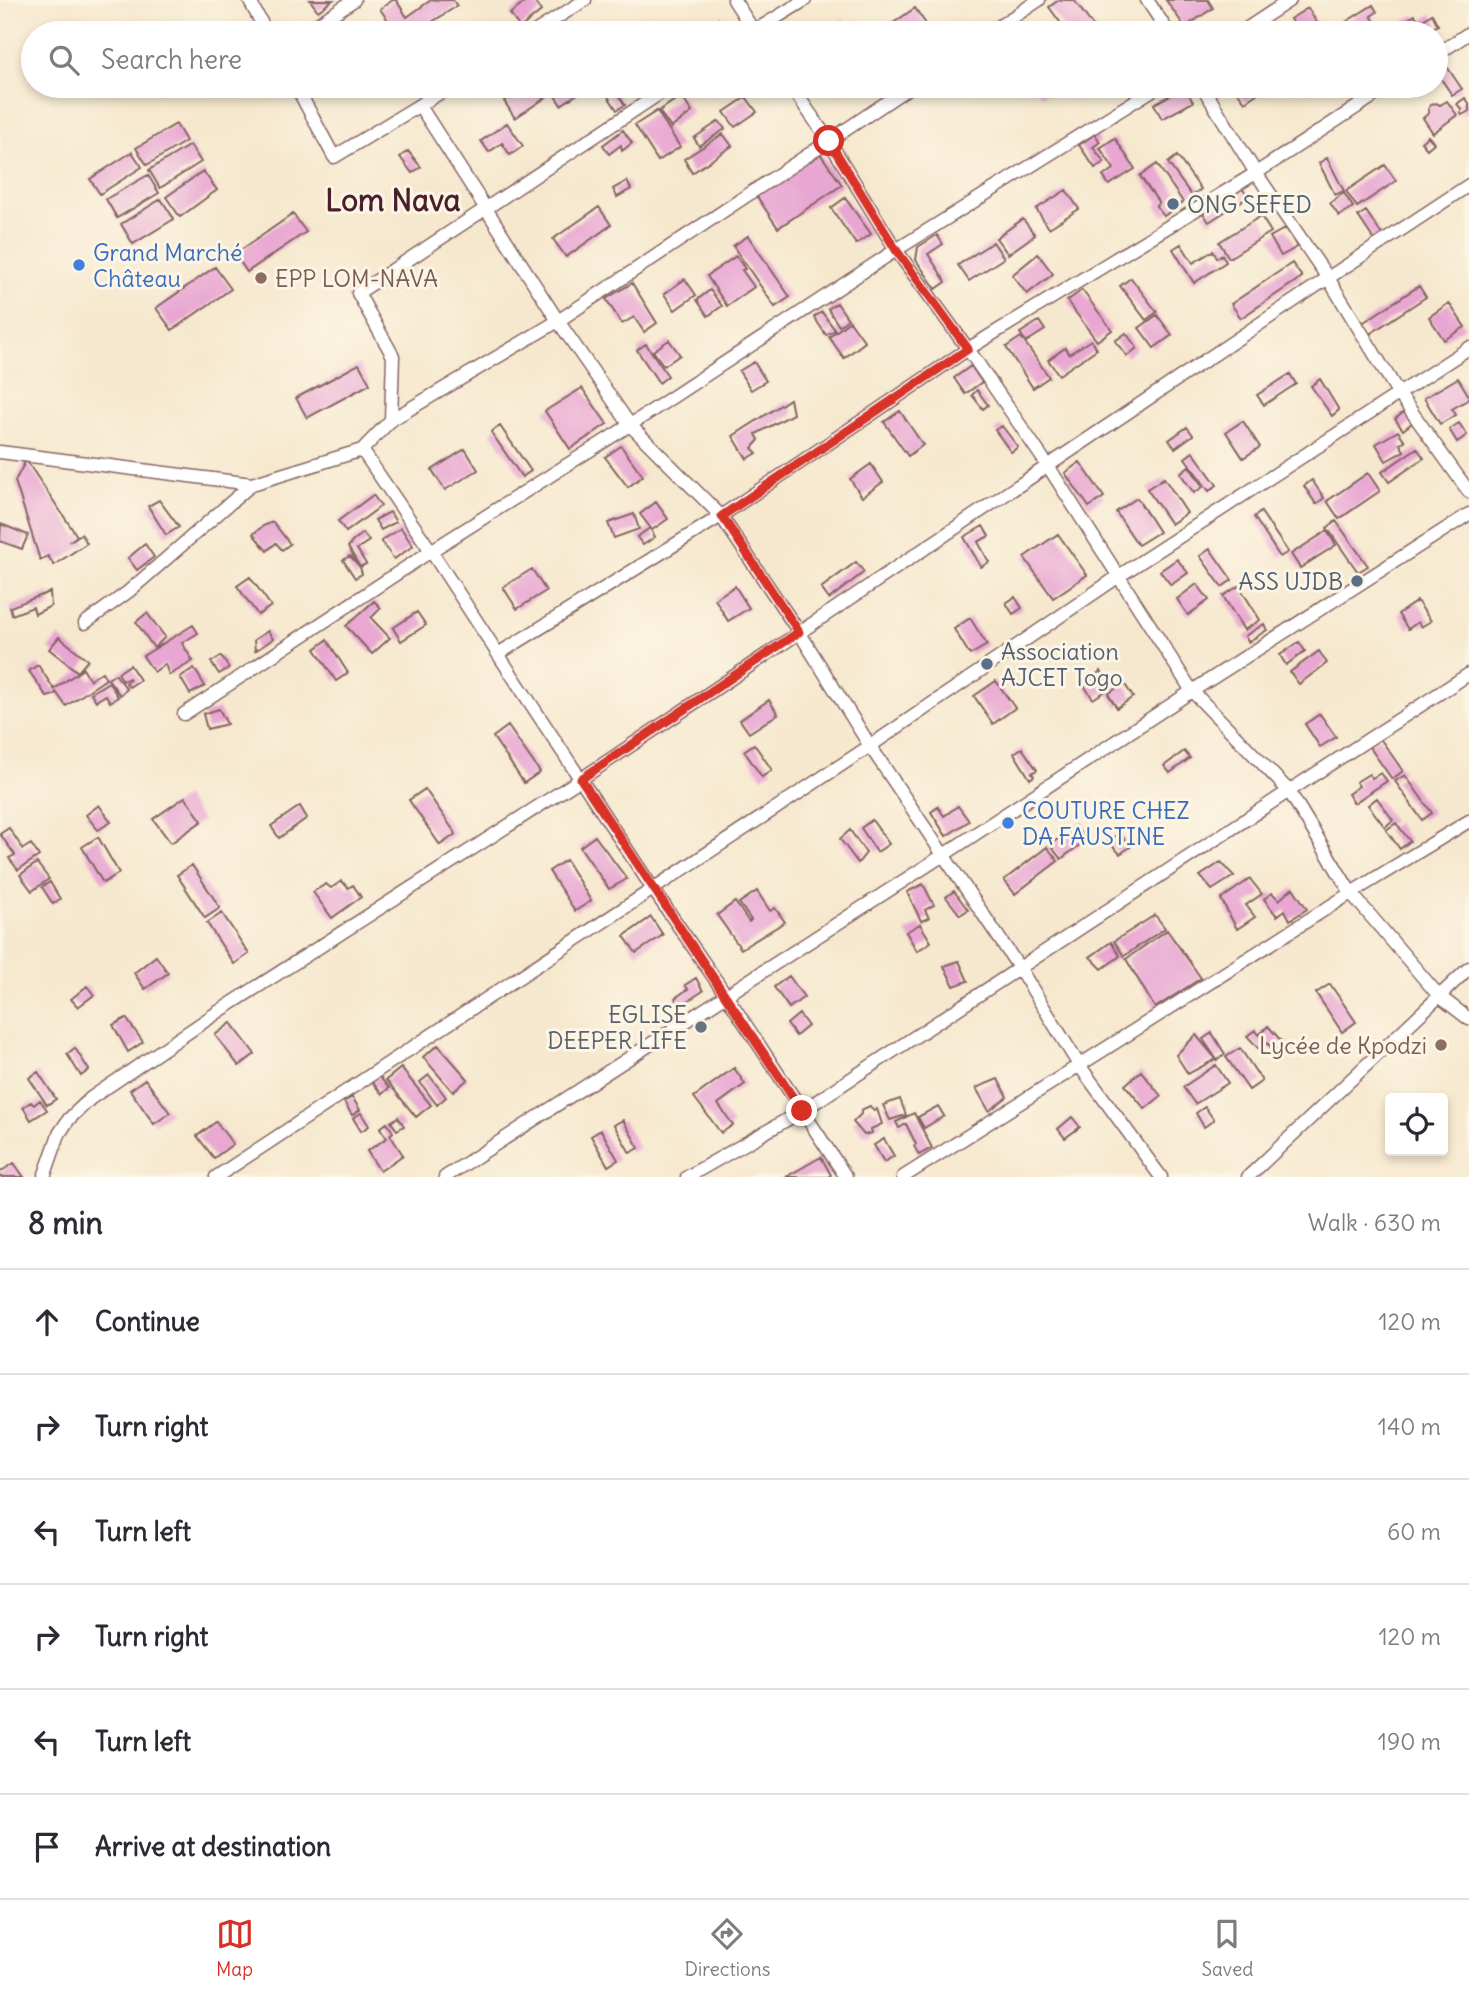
<!DOCTYPE html>
<meta charset="utf-8">
<style>
body{margin:0;font-family:Delius,sans-serif;background:#f2f2f3;color:#2b2b33}
.controls{position:absolute;right:21px;bottom:21px;display:grid;overflow:hidden;border-radius:7px;box-shadow:0 4px 10px #0003}
.controls button{width:63px;height:63px;display:grid;place-items:center;padding:0;border:0;border-bottom:2px solid #e1e1e2;background:#fff;color:#2b2b33;font:35px sans-serif}
.stop{position:absolute;width:21px;height:21px;margin:-16px;border:5px solid #d93025;border-radius:50%;background:#fff}
.stop.end{background:#d93025;border-color:#fff;box-shadow:0 2px 7px #0008}
.list{margin:0;padding:0;list-style:none}
h2{display:flex;justify-content:space-between;align-items:center;height:91px;margin:0;padding:0 28px;font-size:30px}
h2 small{font-size:23px;font-weight:400;color:#7c7c81}
.list li{display:grid;grid-template-columns:46px 1fr auto;gap:21px;align-items:center;box-sizing:border-box;height:105px;padding:0 28px;border-top:2px solid #e1e1e2}
.list b{display:block;font-size:26px;white-space:nowrap}
.list em{font-size:23px;font-style:normal;color:#7c7c81}
.icon{flex:none;width:38px;height:38px;fill:none;stroke:currentColor;stroke-width:2;stroke-linecap:round;stroke-linejoin:round}
.map{position:relative;flex:none;width:1469px;height:1177px;overflow:hidden}
.search{position:absolute;background:#fff;box-shadow:0 4px 10px #0003;left:21px;right:21px;top:21px;height:77px;display:flex;align-items:center;gap:18px;box-sizing:border-box;padding:0 24px;border-radius:38px;color:#7c7c81;font-size:26px}
.sheet{height:721px;background:#fff}
nav{display:flex;justify-content:space-around;align-items:center;box-sizing:border-box;height:98px;border-top:2px solid #e1e1e2;background:#fff;font-size:19px;color:#7c7c81}
nav a{display:grid;justify-items:center;gap:4px}
nav .on{color:#d93025}
.map>svg:first-child{display:block}
.building{fill:#e8a6d2}
.lines{fill:none;stroke-linecap:round;stroke-linejoin:round}
.street-casing{stroke:#866564;stroke-width:15}
.street{stroke:#fff;stroke-width:12}
.route{stroke:#d93025;stroke-width:9}
.service-dot{fill:#5c6f8a;stroke:#fcf5e5;stroke-width:2.5}
.shop-dot{fill:#3f7fe0;stroke:#fcf5e5;stroke-width:2.5}
.education-dot{fill:#8d6e63;stroke:#fcf5e5;stroke-width:2.5}
.worship-dot{fill:#6b7280;stroke:#fcf5e5;stroke-width:2.5}
.labels{text-anchor:middle;dominant-baseline:central;stroke-width:6;stroke-linejoin:round;paint-order:stroke}
.service-label{font-size:23px;fill:#4e5e75;stroke:#fcf5e5;text-anchor:start}
.shop-label{font-size:23px;fill:#366cbe;stroke:#fcf5e5;text-anchor:start}
.education-label{font-size:23px;fill:#785e54;stroke:#fcf5e5;text-anchor:start}
.worship-label{font-size:23px;fill:#5b616d;stroke:#fcf5e5;text-anchor:end}
.district-label{font-size:30px;font-weight:bold;fill:#4a1f2b;stroke:#fcf5e5}
</style>
<div class="map">
<svg width="1469" height="1177" viewBox="0 0 1469 1177">
<rect width="100%" height="100%" fill="#fcf5e5"/>
<filter id="ink" filterUnits="userSpaceOnUse"><feTurbulence type="fractalNoise" baseFrequency=".0143" numOctaves="2"/><feDisplacementMap in="SourceGraphic" scale="14" xChannelSelector="R" yChannelSelector="G"/><feConvolveMatrix kernelMatrix="1 2 1 2 8 2 1 2 1" color-interpolation-filters="sRGB"/></filter>
<filter id="wash" filterUnits="userSpaceOnUse"><feTurbulence type="fractalNoise" baseFrequency=".00686" numOctaves="4" result="noise"/><feDisplacementMap in="SourceGraphic" scale="28" xChannelSelector="R" yChannelSelector="G"/><feGaussianBlur stdDeviation="1.57" result="paint"/><feColorMatrix in="noise" values="0 0 0 0 0 0 0 0 0 0 0 0 0 0 0 0 0 1.4 0 .05"/><feComposite in="paint" operator="in"/></filter>
<g filter="url(#wash)">
<rect width="100%" height="100%" fill="#f6e8ce"/>
<g id="blocks">
<path class="building" d="M310,0H333L318,11Z
M393,0H396L407,17L431,0H453L457,6L415,33H397L380,9Z
M528,0H533L541,11L520,28L510,14Z
M1059,0H1074L1098,33H1068L1049,7Z
M1166,0H1208L1213,8L1185,27Z
M1373,5L1377,12L1371,16L1377,24L1363,33L1359,29L1352,33L1349,30L1346,32L1341,25Z
M915,8L926,24L913,33H879Z
M1308,8L1323,33H1299L1290,19Z
M1432,14L1438,25L1424,33H1410L1403,22L1415,15L1420,22Z
M718,19L727,33H696Z
M841,22L848,33H824Z
M1025,25L1029,33H1011Z
M1443,61L1462,89L1452,95L1439,76L1436,78V67Z
M526,86H563L515,118L504,101Z
M571,86H589L561,105L555,96Z
M601,86H628L617,93L625,105L617,110Z
M1034,86H1055L1041,96Z
M1233,86H1268L1245,102Z
M1185,87L1193,102L1162,119L1154,104Z
M681,96L692,112L671,128L659,111Z
M746,97L757,112L735,127L724,112Z
M1465,98L1469,103V111L1462,115L1460,112L1462,110L1457,104Z
M1447,101L1457,115L1433,133L1423,118L1429,113L1428,110L1430,105L1436,103L1440,105Z
M657,111L680,147L658,161L635,125Z
M719,121L725,129L699,146L694,138Z
M507,123L523,146L510,155L502,143L489,152L481,141Z
M176,124L186,141L147,165L136,148Z
M623,130L632,143L622,151L621,145L609,154L603,145Z
M723,134L732,146L692,173L684,159Z
M1095,134L1100,142L1093,147L1104,162L1095,168L1079,145Z
M1428,136L1434,143L1427,149L1421,142Z
M1115,138L1135,169L1109,185L1103,176L1114,169L1100,148Z
M190,145L201,162L160,188L149,170Z
M408,151L421,167L412,173L400,157Z
M132,152L142,167L100,194L90,179Z
M819,152L842,185L778,228L756,195Z
M1177,156L1201,189L1192,196L1168,163Z
M1327,158L1344,191L1335,195L1319,163Z
M1157,164L1183,202L1164,216L1156,206L1159,203L1140,176Z
M1385,165L1396,181L1357,207L1346,191Z
M203,171L217,190L180,217L166,197Z
M148,175L159,193L117,218L106,199Z
M627,181L631,189L617,197L613,189Z
M1242,188L1248,197L1209,222L1203,213Z
M1066,190L1079,209L1049,228L1036,209Z
M1344,193L1353,207L1339,216L1330,203Z
M845,198L871,234L856,244L831,208Z
M161,199L174,219L133,244L121,224Z
M599,207L611,225L566,257L553,239Z
M1366,211L1382,235L1374,240L1358,216Z
M293,214L306,232L247,272L235,254Z
M1261,216L1271,232L1229,258L1219,242Z
M1023,219L1035,235L1008,254L996,238Z
M1286,228L1297,247L1281,256L1270,237Z
M937,235L943,244L928,254L946,282L936,289L916,260L918,247Z
M748,236L790,297L775,307L733,246Z
M993,242L1004,258L969,281L958,265Z
M1181,244L1193,263L1213,251L1217,258L1222,255L1226,262L1194,283L1173,249Z
M1038,254L1053,274L1027,294L1012,275Z
M736,256L745,269L742,270L754,287L727,306L707,276Z
M1292,263L1302,277L1241,318L1231,304Z
M215,267L231,289L172,330L156,308Z
M1131,278L1157,312L1146,320L1120,286Z
M685,279L696,295L675,310L664,294Z
M632,283L657,323L644,332L634,317L622,324L606,299Z
M1419,286L1426,297L1368,335L1361,324Z
M710,290L722,306L708,316L697,300Z
M1082,290L1112,330L1097,341L1067,301Z
M837,303L848,319L839,326L828,309Z
M1449,303L1465,327L1444,340L1429,317Z
M822,312L835,330L826,335L814,317Z
M1157,315L1172,335L1154,348L1139,328Z
M850,321L865,342L844,358L829,337Z
M1039,321L1045,330L1026,342L1020,333Z
M1126,333L1137,348L1127,356L1115,341Z
M1021,337L1049,377L1033,388L1006,347Z
M669,340L680,355L664,366L653,351Z
M1091,340L1097,349L1059,375L1048,360L1065,348L1069,354Z
M646,344L668,376L659,383L637,350Z
M754,362L766,381L751,390L739,371Z
M359,364L370,384L307,418L296,398Z
M971,366L982,382L965,394L954,378Z
M1290,374L1296,384L1264,405L1257,395Z
M1458,378L1469,396V399L1452,409L1456,415L1440,424L1424,398Z
M1320,379L1339,410L1332,416L1311,386Z
M582,388L607,424L570,449L545,411Z
M977,390L988,405L983,409L972,395Z
M790,399L793,414L756,434L759,440L752,448L757,453L747,459L733,436Z
M900,411L923,445L908,456L884,422Z
M1404,412L1412,423L1403,430L1395,419Z
M1243,421L1260,447L1243,458L1226,432Z
M1459,423L1467,435L1457,442L1449,429Z
M500,426L531,471L522,477L491,432Z
M1002,426L1018,447L1011,452L995,430Z
M1187,427L1193,435L1175,448L1169,440Z
M1398,431L1405,441L1400,444L1404,451L1386,461L1376,444Z
M621,446L643,476L628,487L605,457Z
M1417,448L1424,458L1389,482L1382,472Z
M465,449L478,470L445,490L432,470Z
M1193,452L1217,485L1209,491L1185,458Z
M26,460L77,536L69,542L81,534L87,543L54,565L48,556L40,560L15,481Z
M1080,462L1104,497L1089,507L1065,473Z
M871,464L883,482L862,497L850,479Z
M1189,466L1203,487L1194,493L1180,473Z
M1368,473L1380,491L1339,519L1327,501Z
M1164,478L1187,513L1171,524L1147,489Z
M1312,480L1324,498L1316,504L1304,486Z
M373,495L381,506L346,532L338,521Z
M1137,498L1159,532L1138,545L1116,512Z
M159,500L179,527L166,535L148,506Z
M656,502L668,519L652,530L640,514Z
M390,512L396,522L381,530L375,520Z
M1261,512L1288,552L1280,557L1254,517Z
M634,514L639,529L614,538L608,523Z
M1336,521L1368,566L1358,572L1327,528Z
M273,522L290,544L282,550L276,543L267,551L253,534L263,526Z
M1,524L28,535L22,549L0,541Z
M983,526L989,536L978,542L989,562L981,567L964,537Z
M401,528L413,546L394,559L381,541Z
M650,528L655,537L643,545L637,537Z
M1327,531L1336,545L1300,568L1291,554Z
M363,533L369,541L357,549L366,564L360,567L348,547L353,541Z
M1058,534L1087,575L1053,598L1024,557Z
M145,544L154,557L137,570L128,558Z
M1210,549L1232,580L1222,587L1200,556Z
M350,556L360,567L362,574L355,578L343,560Z
M1177,559L1188,573L1171,585L1160,571Z
M856,562L864,572L829,599L821,588Z
M532,569L546,591L517,609L503,587Z
M250,577L271,606L258,615L237,586Z
M1197,584L1209,600L1188,615L1177,599Z
M735,586L749,608L728,621L715,599Z
M1239,586L1260,620L1244,630L1223,596Z
M50,592L51,606L35,614L33,607L12,615L10,607Z
M1015,597L1022,608L1013,614L1006,603Z
M374,601L381,608L371,618L390,638L372,654L346,626Z
M1417,601L1431,621L1421,627L1418,622L1408,629L1398,614Z
M417,612L426,625L401,641L393,628Z
M147,613L165,637L154,648L136,622Z
M970,618L987,645L970,655L954,629Z
M1264,624L1267,630L1248,642L1245,636Z
M193,625L198,633L182,643L193,661L169,675L165,664L154,672L143,656Z
M268,631L273,639L255,651L254,640Z
M59,637L88,660L78,672L49,649Z
M327,640L348,673L336,681L315,649Z
M1299,642L1305,651L1286,665L1280,655Z
M1319,651L1327,663L1299,684L1290,672Z
M221,656L229,668L219,674L211,662Z
M38,665L54,689L83,669L90,680L102,672L106,679L66,706L56,692L54,695L47,697L29,671Z
M130,665L140,680L129,687L126,683L130,680L129,678L123,681L118,673Z
M194,668L205,686L190,694L180,677Z
M1101,671L1112,687L1093,699L1083,684Z
M115,674L127,689L120,695L108,679Z
M996,681L1015,708L993,724L974,696Z
M109,682L118,697L110,702L106,695L96,701L91,693Z
M1124,683L1133,697L1117,708L1108,694Z
M769,700L778,714L749,733L740,720Z
M219,709L227,724L207,729L203,714Z
M1320,714L1336,737L1320,747L1305,724Z
M508,726L540,772L524,783L493,737Z
M1379,737L1403,771L1392,779L1368,745Z
M754,744L772,770L762,777L744,751Z
M1022,748L1037,770L1032,773L1034,776L1030,779L1014,753Z
M1184,751L1190,758L1170,773L1164,766Z
M1381,773L1387,781L1354,803L1348,794L1359,786L1356,782L1369,774L1372,778Z
M1405,775L1432,813L1422,820L1395,781Z
M425,789L456,834L440,845L409,800Z
M185,797L202,821L171,843L153,819Z
M1377,798L1393,820L1385,827L1368,805Z
M99,805L111,822L98,830L86,815Z
M300,806L307,818L279,838L271,826Z
M958,806L969,821L946,836L931,812L938,807L944,816Z
M872,820L889,844L877,852L861,828Z
M1396,823L1410,841L1400,849L1386,830Z
M1075,826L1086,840L1061,859L1050,845Z
M9,828L23,849L31,844L39,856L18,870L9,858L15,855L0,834Z
M850,830L866,853L858,863L840,839Z
M1120,833L1130,847L1120,854L1108,841Z
M595,836L627,879L609,889L580,847Z
M98,837L119,873L103,883L82,847Z
M1047,847L1058,861L1015,894L1004,880Z
M566,860L591,901L575,911L549,871Z
M1221,862L1234,876L1212,890L1200,876Z
M37,863L49,879L32,891L20,875Z
M192,865L220,908L205,918L177,875Z
M1250,879L1262,894L1246,905L1255,917L1237,929L1221,899Z
M342,881L348,888L353,885L361,897L332,918L313,892L326,884L331,888Z
M50,882L60,899L53,904L42,887Z
M923,884L934,905L925,910L929,918L921,921L907,892Z
M1293,888L1307,909L1290,920L1285,910L1277,916L1264,899L1272,893L1279,900Z
M757,891L770,911L775,908L785,922L741,949L717,915L735,902L749,922L751,920L739,903Z
M954,891L968,910L960,915L946,897Z
M222,913L249,954L234,964L207,923Z
M1155,915L1165,928L1124,956L1114,941Z
M651,917L663,935L636,953L624,936Z
M920,924L931,942L917,951L906,932Z
M1167,930L1201,978L1155,1008L1126,959Z
M1111,942L1120,956L1102,969L1090,957Z
M156,956L168,973L145,989L134,973Z
M959,961L968,981L954,986L944,966Z
M789,976L804,997L789,1008L774,987Z
M696,978L703,991L680,1006L675,998L688,989L685,985Z
M1330,984L1356,1022L1342,1032L1316,993Z
M87,986L94,995L78,1007L71,999Z
M799,1014L808,1026L796,1036L787,1024Z
M126,1018L143,1042L128,1052L113,1025Z
M231,1023L255,1054L239,1066L215,1035Z
M1268,1026L1283,1043L1274,1051L1260,1034Z
M1255,1030L1267,1044L1259,1049L1247,1036Z
M1212,1033L1225,1054L1217,1060L1203,1039Z
M1196,1035L1216,1059L1188,1074L1176,1055Z
M438,1045L468,1079L453,1092L423,1057Z
M75,1048L89,1070L81,1076L67,1054Z
M1240,1048L1262,1081L1249,1090L1226,1057Z
M1216,1065L1228,1083L1195,1104L1183,1087Z
M401,1068L431,1105L416,1117L386,1080Z
M734,1068L745,1084L718,1104L733,1125L721,1133L694,1097Z
M1141,1071L1161,1096L1145,1109L1125,1085Z
M38,1072L56,1099L47,1105L29,1078Z
M429,1075L446,1097L437,1105L420,1082Z
M379,1076L389,1088L382,1094L372,1082Z
M145,1079L170,1113L154,1124L130,1090Z
M998,1079L1007,1097L989,1111L976,1088Z
M352,1097L360,1110L352,1115L344,1102Z
M900,1099L906,1115L890,1120L883,1105Z
M40,1100L47,1110L31,1120L23,1107L31,1102L34,1105Z
M870,1106L874,1111L877,1109L882,1124L871,1129L872,1133L864,1135L853,1122L861,1114V1110Z
M938,1106L944,1116L924,1128L918,1117Z
M1205,1107L1214,1120L1204,1127L1196,1113Z
M361,1113L369,1126L361,1131L353,1118Z
M914,1113L932,1148L919,1155L914,1146L916,1144L906,1124L899,1128L896,1122Z
M398,1117L404,1126L397,1130L391,1122Z
M1072,1117L1080,1127L1065,1138L1058,1129Z
M623,1120L639,1148L630,1153L614,1125Z
M216,1122L233,1144L214,1158L197,1136Z
M387,1123L393,1132L390,1135L403,1155L380,1171L367,1151L387,1138L380,1128Z
M601,1130L618,1160L608,1166L591,1136Z
M884,1139L894,1156L884,1162L874,1145Z
M821,1157L831,1175L828,1177H786Z
M14,1163L24,1177H0V1172Z"/>
</g>
</g>
<g filter="url(#ink)">
<use href="#blocks" fill-opacity="0" stroke="#866564" stroke-width="2"/>
<g class="lines">
<g class="street-casing">
<path id="street" d="M249,0L267,33
M734,0L755,33
M1147,0L1169,33
M304,33L354,0
M533,33L585,0
M751,33L805,0
M989,33L1039,0
M1240,33L1290,0
M1436,55L1469,33
M296,86L334,157L451,86
M911,86L829,141L896,250L968,349L1048,466L1192,691L1289,791L1469,674
M1202,86L1256,173L1328,278L1399,394L1469,492
M420,106L558,321L630,425L721,516L799,632L870,746L1020,969L1079,1065L1161,1177
M391,420L393,356L358,293L671,86
M362,450L431,551L498,654L653,889L726,995L846,1177
M0,452L252,484L362,450L391,420L558,321L829,141L791,86
M85,623L128,592L252,484
M498,654L721,516L968,349L1256,173L1389,86
M184,714L431,551L630,425L896,250L1159,86
M44,1177L59,1134L69,1119L91,1098L218,1012L581,779L1328,278L1469,185
M216,1177L870,746L1119,576L1469,348
M445,1177L945,854L1192,691L1469,514
M687,1177L802,1111L1289,791L1351,893L1439,996L1469,1019
M903,1177L1351,893L1469,821
M1248,1177L1469,968"/>
</g>
<use href="#street" class="street"/>
</g>
</g>
<g class="lines" filter="url(#ink)">
<path class="route" d="M802,1111L581,779L799,632L722,516L968,349L896,250L829,141"/>
</g>
<g class="service-dot">
<circle cx="1173" cy="204" r="7"/>
<circle cx="1357" cy="581" r="7"/>
<circle cx="987" cy="664" r="7"/>
</g>
<g class="shop-dot">
<circle cx="79" cy="265" r="7"/>
<circle cx="1008" cy="823" r="7"/>
</g>
<g class="education-dot">
<circle cx="261" cy="278" r="7"/>
<circle cx="1441" cy="1045" r="7"/>
</g>
<circle class="worship-dot" cx="701" cy="1027" r="7"/>
<g class="labels">
<g class="service-label">
<text x="1187" y="204">ONG SEFED</text>
<text x="1343" y="581" text-anchor="end">ASS UJDB</text>
<text x="1001" y="651">Association<tspan x="1001" dy="26">AJCET Togo</tspan></text>
</g>
<g class="shop-label">
<text x="93" y="252">Grand Marché<tspan x="93" dy="26">Château</tspan></text>
<text x="1022" y="810">COUTURE CHEZ<tspan x="1022" dy="26">DA FAUSTINE</tspan></text>
</g>
<g class="education-label">
<text x="275" y="278">EPP LOM-NAVA</text>
<text x="1427" y="1045" text-anchor="end">Lycée de Kpodzi</text>
</g>
<g class="worship-label">
<text x="687" y="1014">EGLISE<tspan x="687" dy="26">DEEPER LIFE</tspan></text>
</g>
<g class="district-label">
<text x="393" y="200">Lom Nava</text>
</g>
</g>
</svg>
<div class="controls">
<button><svg class="icon" aria-label="locate" viewBox="0 0 24 24"><circle cx="12" cy="12" r="6"/><path d="M12 2v4M12 18v4M2 12h4M18 12h4"/></svg></button>
</div>
<div class="stop" style="left:829px;top:141px"></div>
<div class="stop end" style="left:802px;top:1111px"></div>
<div class="search"><svg class="icon" aria-label="search" viewBox="0 0 24 24"><circle cx="10" cy="10" r="6"/><path d="M15 15l6 6"/></svg>Search here</div>
</div>
<section class="sheet">
<h2>8 min<small>Walk · 630 m</small></h2>
<ul class="list">
<li><svg class="icon" aria-label="ahead" viewBox="0 0 24 24"><path d="M12 20V5M6 11l6-6 6 6"/></svg><div><b>Continue</b></div><em>120 m</em></li>
<li><svg class="icon" aria-label="right" viewBox="0 0 24 24"><path d="M7 20v-9h11M14 6l5 5-5 5"/></svg><div><b>Turn right</b></div><em>140 m</em></li>
<li><svg class="icon" aria-label="left" viewBox="0 0 24 24"><path d="M17 20v-9H6M10 6l-5 5 5 5"/></svg><div><b>Turn left</b></div><em>60 m</em></li>
<li><svg class="icon" aria-label="right" viewBox="0 0 24 24"><path d="M7 20v-9h11M14 6l5 5-5 5"/></svg><div><b>Turn right</b></div><em>120 m</em></li>
<li><svg class="icon" aria-label="left" viewBox="0 0 24 24"><path d="M17 20v-9H6M10 6l-5 5 5 5"/></svg><div><b>Turn left</b></div><em>190 m</em></li>
<li><svg class="icon" aria-label="arrive" viewBox="0 0 24 24"><path d="M6 21V4h12l-3 4 3 4H6"/></svg><div><b>Arrive at destination</b></div></li>
</ul>
</section>
<nav>
<a class="on"><svg class="icon" aria-label="map" viewBox="0 0 24 24"><path d="M3 6l6-2 6 2 6-2v14l-6 2-6-2-6 2zM9 4v14M15 6v14"/></svg>Map</a>
<a><svg class="icon" aria-label="directions" viewBox="0 0 24 24"><path d="M12 3l9 9-9 9-9-9zM9 14v-3h6M13 9l2 2-2 2"/></svg>Directions</a>
<a><svg class="icon" aria-label="saved" viewBox="0 0 24 24"><path d="M7 4h10v16l-5-4-5 4z"/></svg>Saved</a>
</nav>
